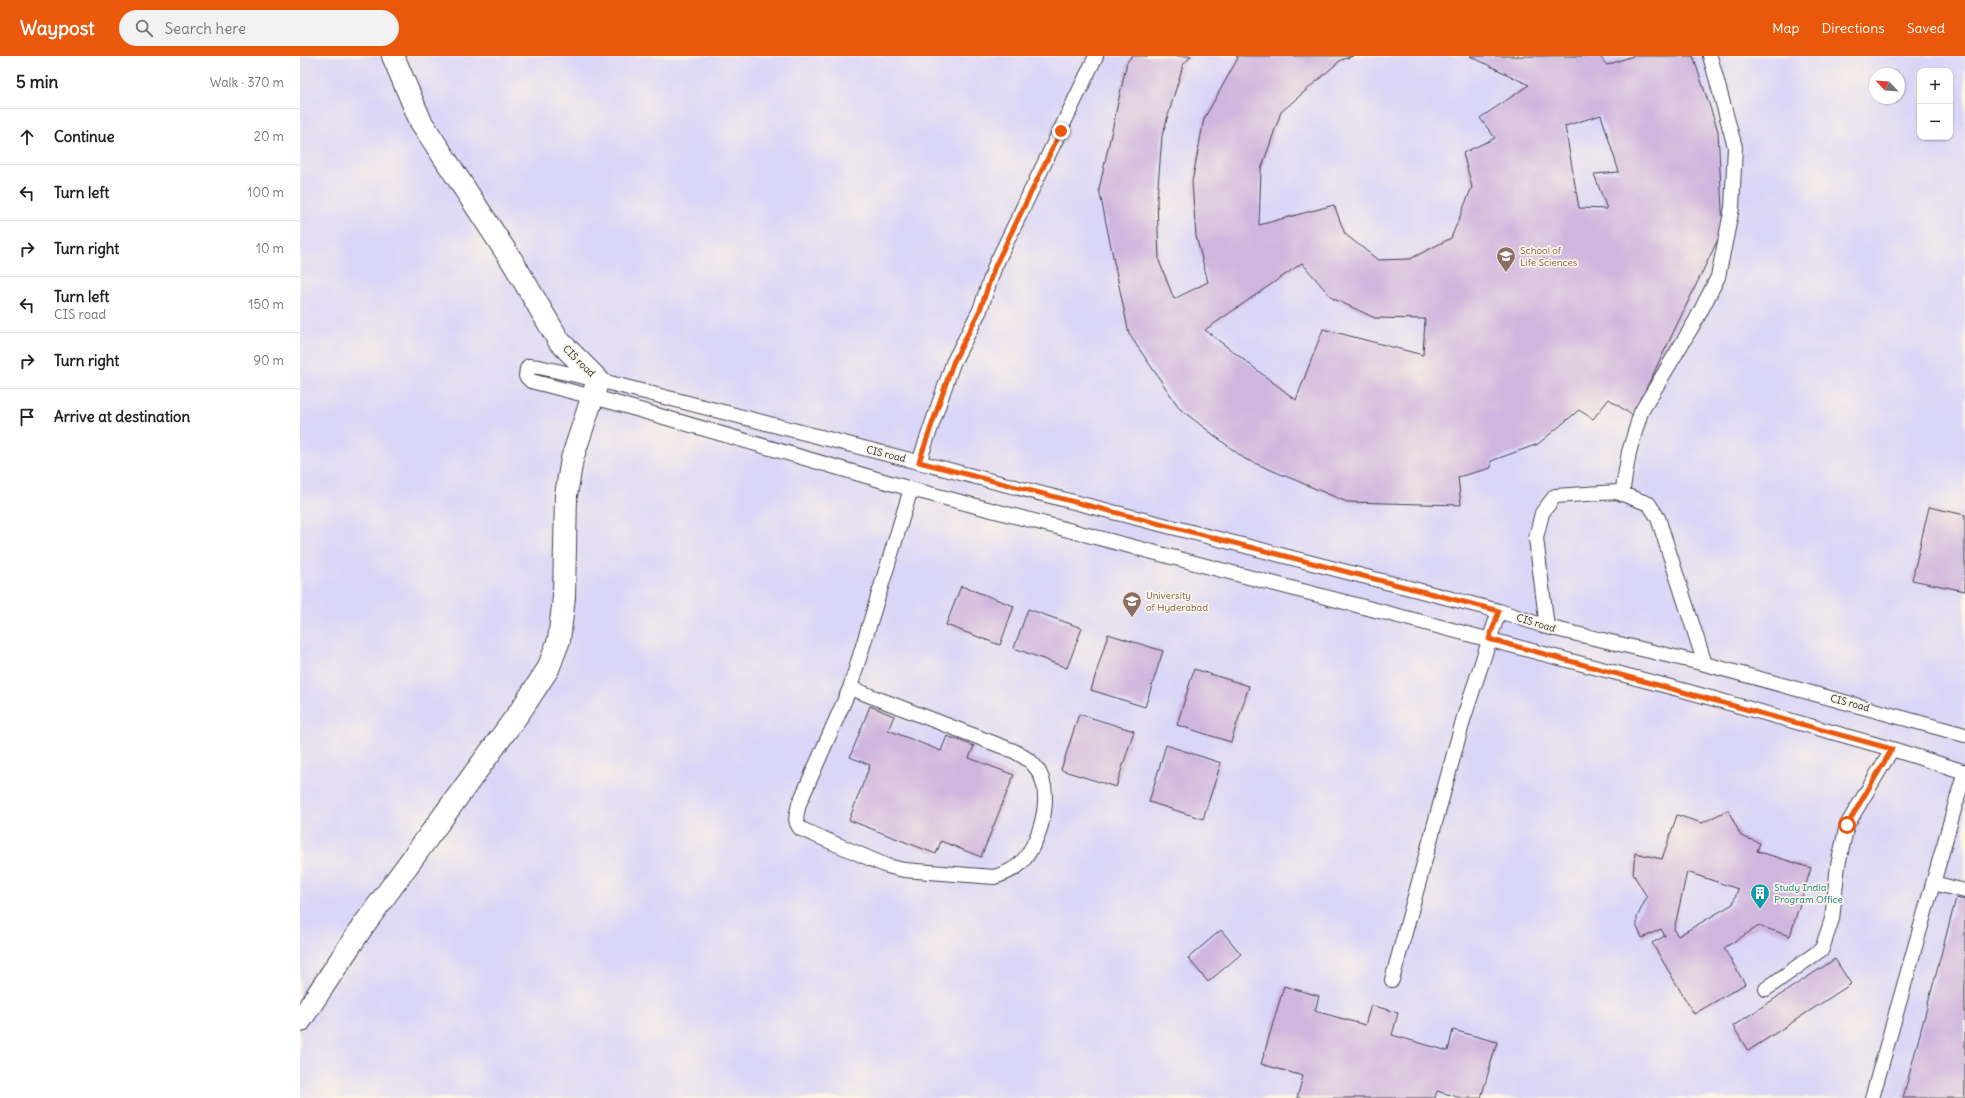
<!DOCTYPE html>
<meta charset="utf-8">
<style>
body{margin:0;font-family:Delius,sans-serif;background:#f2f2f2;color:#202124}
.controls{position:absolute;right:12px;top:12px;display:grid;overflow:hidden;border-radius:8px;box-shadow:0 1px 3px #0004}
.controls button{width:36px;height:36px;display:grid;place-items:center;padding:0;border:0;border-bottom:1px solid #e0e0e0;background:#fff;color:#202124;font:20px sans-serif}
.compass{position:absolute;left:1569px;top:12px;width:36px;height:36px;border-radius:50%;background:#fff;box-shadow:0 1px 3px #0004;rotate:295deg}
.stop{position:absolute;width:12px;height:12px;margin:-9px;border:3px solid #ea580c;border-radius:50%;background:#fff}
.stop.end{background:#ea580c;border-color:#fff;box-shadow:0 1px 4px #0008}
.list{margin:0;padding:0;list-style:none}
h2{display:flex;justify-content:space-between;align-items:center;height:52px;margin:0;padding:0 16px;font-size:17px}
h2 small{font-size:13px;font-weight:400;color:#757577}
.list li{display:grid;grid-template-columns:26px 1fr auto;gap:12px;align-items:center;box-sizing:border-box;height:56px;padding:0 16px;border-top:1px solid #e0e0e0}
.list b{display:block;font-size:15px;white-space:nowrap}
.list p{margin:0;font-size:13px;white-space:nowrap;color:#757577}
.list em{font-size:13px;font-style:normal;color:#757577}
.icon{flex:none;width:22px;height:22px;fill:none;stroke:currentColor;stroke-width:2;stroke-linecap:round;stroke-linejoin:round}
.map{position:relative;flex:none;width:1665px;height:1042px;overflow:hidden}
header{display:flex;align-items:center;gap:24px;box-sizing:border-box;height:56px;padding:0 20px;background:#ea580c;color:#fff}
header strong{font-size:19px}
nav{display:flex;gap:22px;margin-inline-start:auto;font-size:14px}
.search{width:280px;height:36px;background:#f2f2f2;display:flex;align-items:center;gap:10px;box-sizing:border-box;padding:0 14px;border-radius:22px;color:#757577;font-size:15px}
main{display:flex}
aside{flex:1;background:#fff}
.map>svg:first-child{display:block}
.built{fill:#dad6f7;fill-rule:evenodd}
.building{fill:#cfb6de;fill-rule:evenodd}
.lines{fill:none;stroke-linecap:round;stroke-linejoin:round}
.service-casing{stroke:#424051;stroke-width:16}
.minor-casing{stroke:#424051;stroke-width:24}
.service{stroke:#fff;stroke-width:14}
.minor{stroke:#fff;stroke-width:22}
.route{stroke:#ea580c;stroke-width:5}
.labels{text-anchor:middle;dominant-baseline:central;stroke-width:3.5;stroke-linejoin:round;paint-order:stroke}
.education-label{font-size:10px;fill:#785e54;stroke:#fcf5e5;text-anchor:start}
.street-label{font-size:10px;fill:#22223b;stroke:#fcf5e5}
.culture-label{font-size:10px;fill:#0d838f;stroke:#fcf5e5;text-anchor:start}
</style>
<header>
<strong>Waypost</strong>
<div class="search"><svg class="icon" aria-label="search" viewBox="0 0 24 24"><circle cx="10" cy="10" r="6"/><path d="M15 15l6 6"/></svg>Search here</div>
<nav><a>Map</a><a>Directions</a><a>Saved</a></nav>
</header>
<main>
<aside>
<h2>5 min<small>Walk · 370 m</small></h2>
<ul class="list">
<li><svg class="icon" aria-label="ahead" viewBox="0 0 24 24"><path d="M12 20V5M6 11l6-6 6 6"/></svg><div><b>Continue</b></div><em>20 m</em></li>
<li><svg class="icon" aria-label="left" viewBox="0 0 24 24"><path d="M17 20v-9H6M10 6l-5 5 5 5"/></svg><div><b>Turn left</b></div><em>100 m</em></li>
<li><svg class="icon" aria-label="right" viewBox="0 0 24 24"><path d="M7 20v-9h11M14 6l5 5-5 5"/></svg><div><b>Turn right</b></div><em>10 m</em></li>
<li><svg class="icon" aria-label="left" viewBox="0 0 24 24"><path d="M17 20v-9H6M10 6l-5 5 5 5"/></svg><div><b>Turn left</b><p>CIS road</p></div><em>150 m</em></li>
<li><svg class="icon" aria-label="right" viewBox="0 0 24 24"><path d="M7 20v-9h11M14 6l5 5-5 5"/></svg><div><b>Turn right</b></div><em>90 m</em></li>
<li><svg class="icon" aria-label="arrive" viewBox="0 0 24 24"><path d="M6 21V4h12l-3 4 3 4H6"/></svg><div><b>Arrive at destination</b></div></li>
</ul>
</aside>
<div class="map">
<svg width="1665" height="1042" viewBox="0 0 1665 1042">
<rect width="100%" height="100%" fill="#fcf5e5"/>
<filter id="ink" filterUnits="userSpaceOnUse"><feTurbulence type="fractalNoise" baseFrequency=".025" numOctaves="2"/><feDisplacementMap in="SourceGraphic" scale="8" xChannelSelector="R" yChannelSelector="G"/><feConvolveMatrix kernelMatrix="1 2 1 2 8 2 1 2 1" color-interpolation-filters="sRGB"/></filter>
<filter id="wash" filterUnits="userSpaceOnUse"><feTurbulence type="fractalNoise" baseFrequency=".012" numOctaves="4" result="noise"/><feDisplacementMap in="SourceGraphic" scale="16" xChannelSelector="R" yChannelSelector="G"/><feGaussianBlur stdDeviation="0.9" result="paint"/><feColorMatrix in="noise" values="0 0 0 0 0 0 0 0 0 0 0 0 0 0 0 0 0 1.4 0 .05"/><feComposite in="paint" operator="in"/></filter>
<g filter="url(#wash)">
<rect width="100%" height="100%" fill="#f5e8ce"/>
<path class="built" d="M0,0H1665V1042H0ZM1620,15H1650V81H1620ZM1575,18H1599V42H1575Z"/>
<g id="blocks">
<path class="building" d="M832,0H891L883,9L862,80L857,143L859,205L874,243L908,226L896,180L892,126L904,63L938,2L936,0H1053L1041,4L981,56L961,114L959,169L1034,149L1045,178L1078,204L1110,203L1151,182L1172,131L1163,97L1195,82L1180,62L1229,29L1170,0H1299L1307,9L1333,0H1393L1418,75L1423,173L1333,360L1309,343L1293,363L1279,354L1238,388L1191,405V412L1158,421L1161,449L1047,446L945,403L880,353L829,278L799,133L827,6ZM1301,59L1319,116L1294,118L1307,153L1279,152L1265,70ZM1002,207L1032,242L1075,262L1125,263L1123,299L1023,273L996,344L905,274Z
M1629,451L1665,459V535L1612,524Z
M661,530L714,550L700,589L646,569Z
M728,553L782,572L767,612L714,592Z
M808,578L863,595L845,651L791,634Z
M894,613L949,630L931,686L877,669Z
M570,650L594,660L588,674L641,695L647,680L674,690L669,702L714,719L681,801L641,785L636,798L549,764L570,709L550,701Z
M779,658L834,675L816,731L761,714Z
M866,689L921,707L903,763L849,746Z
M1428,754L1441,780L1460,787L1457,795L1511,812L1490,880L1459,870L1424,892L1445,928L1394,958L1352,887L1365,880L1361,873L1342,882L1337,871V861L1347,841L1333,818L1335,797L1362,803L1377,759L1402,767ZM1387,816L1438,833L1433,848L1378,880L1374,874Z
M1656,842L1665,844V1042H1603Z
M921,874L941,898L908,926L888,902Z
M1535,903L1551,928L1448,995L1433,970Z
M984,930L1019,940L1015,955L1065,969L1071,949L1098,957L1092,979L1148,995L1153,974L1197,986L1181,1042H1161L1137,1035L1135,1042H997L1003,1020L961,1008Z"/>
</g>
</g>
<g filter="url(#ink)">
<use href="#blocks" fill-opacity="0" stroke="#424051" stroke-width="1"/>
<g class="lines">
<g class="service-casing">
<path id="service" d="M619,406L653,307L680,254L695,210L796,0
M611,433L312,346L231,325L226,320L227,313L229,310L239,311L298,324L1199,555L1247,571L1405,608L1665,679
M1322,438L1329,396L1341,356L1396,264L1418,221L1432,152L1435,91L1410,0
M1247,571L1236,482L1242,457L1255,440L1317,436L1349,448L1358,462L1405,608
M550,632L714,695C720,699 727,702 732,707C757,731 742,784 721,807C714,814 704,818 694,821L604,814L587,810L501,773C493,765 497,758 499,748L550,632L611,433L1386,635L1592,693L1665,716
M1633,827L1665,835
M1092,924L1164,661L1199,555
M1466,933L1522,893L1532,863L1538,809L1547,769L1592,693
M1572,1042L1665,715"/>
</g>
<g class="minor-casing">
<path id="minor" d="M0,965L63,870L221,654L248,613L259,584L264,541L266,439L272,403L298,324L259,285L214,208L121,66L93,0"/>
</g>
<use href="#service" class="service"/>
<use href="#minor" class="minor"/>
</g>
</g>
<g class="lines" filter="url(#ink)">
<path class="route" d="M761,75L695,210L680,254L653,307L619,406L1199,555L1189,583L1592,693L1547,769"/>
</g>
<defs>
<g id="university-pin" transform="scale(1)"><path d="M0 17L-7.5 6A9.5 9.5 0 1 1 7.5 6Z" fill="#8d6e63" stroke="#fcf5e5"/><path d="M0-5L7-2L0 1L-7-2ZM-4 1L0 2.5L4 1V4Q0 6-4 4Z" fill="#fff"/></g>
<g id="building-pin" transform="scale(1)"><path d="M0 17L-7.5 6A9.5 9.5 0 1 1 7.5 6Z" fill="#0f9aa8" stroke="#fcf5e5"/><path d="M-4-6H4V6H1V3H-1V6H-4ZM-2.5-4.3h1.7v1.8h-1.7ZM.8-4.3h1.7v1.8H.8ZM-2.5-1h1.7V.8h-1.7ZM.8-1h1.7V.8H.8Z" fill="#fff"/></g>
</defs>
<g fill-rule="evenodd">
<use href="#university-pin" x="1206" y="200"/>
<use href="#university-pin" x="832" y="545"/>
<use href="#building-pin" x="1460" y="837"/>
</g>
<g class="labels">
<g class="education-label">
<text x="1220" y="194">School of<tspan x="1220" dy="12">Life Sciences</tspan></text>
<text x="846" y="539">University<tspan x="846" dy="12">of Hyderabad</tspan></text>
</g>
<g class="street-label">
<text transform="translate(279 305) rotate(44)">CIS road</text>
<text transform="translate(586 398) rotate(14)">CIS road</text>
<text transform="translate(1236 567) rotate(17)">CIS road</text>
<text transform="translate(1550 647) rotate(15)">CIS road</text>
</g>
<g class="culture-label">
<text x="1474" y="831">Study India<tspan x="1474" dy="12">Program Office</tspan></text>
</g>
</g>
</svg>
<div class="controls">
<button>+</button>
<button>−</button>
</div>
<svg class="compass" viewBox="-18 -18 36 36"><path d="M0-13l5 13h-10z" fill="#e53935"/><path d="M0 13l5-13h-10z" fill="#757577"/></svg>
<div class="stop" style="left:1547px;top:769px"></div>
<div class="stop end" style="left:761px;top:75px"></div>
</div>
</main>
